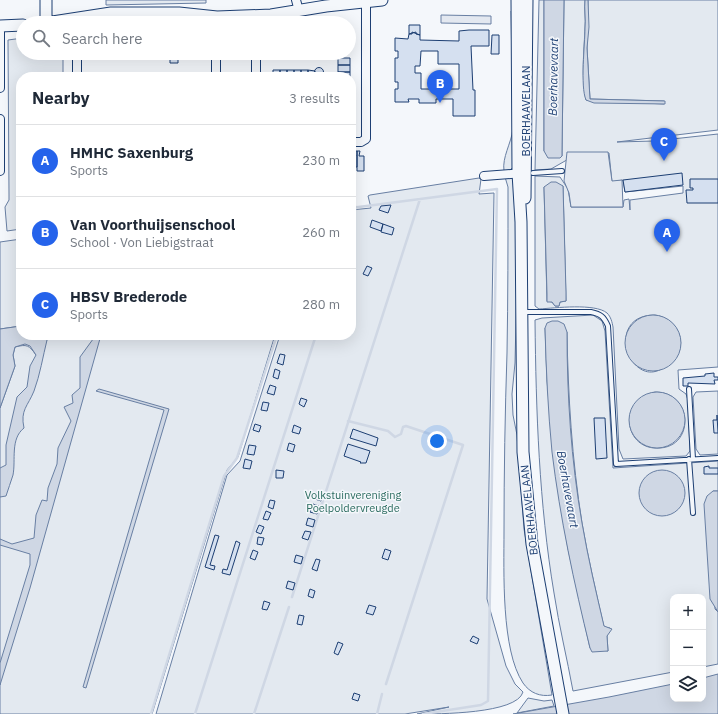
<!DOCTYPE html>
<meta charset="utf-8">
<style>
body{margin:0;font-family:"IBM Plex Sans",sans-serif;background:#f6f6f7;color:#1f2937}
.controls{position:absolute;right:12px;bottom:12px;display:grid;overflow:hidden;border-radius:8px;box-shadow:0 4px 16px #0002}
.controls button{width:36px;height:36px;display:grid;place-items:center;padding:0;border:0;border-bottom:1px solid #e0e1e3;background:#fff;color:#1f2937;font:20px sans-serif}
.you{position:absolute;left:437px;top:441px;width:14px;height:14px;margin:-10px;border:3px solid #fff;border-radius:50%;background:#1a73e8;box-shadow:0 0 0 6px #1a73e833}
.badge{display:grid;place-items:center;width:26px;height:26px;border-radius:50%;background:#2563eb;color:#fff;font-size:13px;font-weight:700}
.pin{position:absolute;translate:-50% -33px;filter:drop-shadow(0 1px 2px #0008)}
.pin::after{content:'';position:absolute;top:21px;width:14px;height:12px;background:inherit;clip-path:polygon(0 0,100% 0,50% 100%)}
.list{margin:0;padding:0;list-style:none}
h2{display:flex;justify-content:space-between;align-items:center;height:52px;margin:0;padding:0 16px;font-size:17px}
h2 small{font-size:13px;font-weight:400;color:#747a83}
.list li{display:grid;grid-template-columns:26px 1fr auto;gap:12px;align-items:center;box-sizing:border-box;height:72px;padding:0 16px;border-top:1px solid #e0e1e3}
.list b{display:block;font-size:15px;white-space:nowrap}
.list p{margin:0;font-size:13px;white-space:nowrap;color:#747a83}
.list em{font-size:13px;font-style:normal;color:#747a83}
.icon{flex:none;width:22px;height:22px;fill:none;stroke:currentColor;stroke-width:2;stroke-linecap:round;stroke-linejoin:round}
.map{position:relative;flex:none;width:718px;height:714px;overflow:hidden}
.search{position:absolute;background:#fff;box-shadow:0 4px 16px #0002;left:16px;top:16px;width:340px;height:44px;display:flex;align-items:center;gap:10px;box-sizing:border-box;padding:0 14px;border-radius:22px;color:#747a83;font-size:15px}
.panel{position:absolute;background:#fff;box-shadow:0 4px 16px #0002;left:16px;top:72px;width:340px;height:268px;border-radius:16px}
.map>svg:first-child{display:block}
.green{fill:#e3e9f0;stroke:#687fa3;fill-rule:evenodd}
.parking{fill:#e3e8f0;stroke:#687fa3}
.water{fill:#cfd7e4;stroke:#687fa3}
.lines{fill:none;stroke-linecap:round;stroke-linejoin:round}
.stream{stroke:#cfd7e4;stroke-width:2.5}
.building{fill:#d5e0f0;stroke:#1d3f73;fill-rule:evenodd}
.lane-casing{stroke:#1d3f73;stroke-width:6}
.street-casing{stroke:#1d3f73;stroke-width:10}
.secondary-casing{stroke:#1d3f73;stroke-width:13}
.lane{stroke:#f4f7fb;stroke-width:4}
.street{stroke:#f4f7fb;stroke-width:8}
.secondary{stroke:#f4f7fb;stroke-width:11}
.labels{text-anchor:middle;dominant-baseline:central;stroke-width:3;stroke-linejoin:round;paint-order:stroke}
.street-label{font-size:11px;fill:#1d3f73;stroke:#f4f7fb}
.park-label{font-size:11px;fill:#2c6c60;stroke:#f4f7fb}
.water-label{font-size:12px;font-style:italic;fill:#1d3f73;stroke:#f4f7fb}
</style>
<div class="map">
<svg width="718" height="714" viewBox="0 0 718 714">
<rect width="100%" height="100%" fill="#f4f7fb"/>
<path class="green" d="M106,0H206V3L106,5Z
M539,0H544V151C549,155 556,160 562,156V152L564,0H585C584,9 586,19 585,28C584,52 581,77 586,100L664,104V101L590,99L587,48L588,0H718V130L617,142L654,141L718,134V367L678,370L679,389L686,394L688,400L690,451L686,456L623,459L619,449L613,327C612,322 611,317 607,313C595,303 555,308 539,309L535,306V176L560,177L568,189L571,207H623L624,200L629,199L630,210V200L683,193V186L625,192L623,180L612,182L609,153H579L551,169L535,170ZM563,186L566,301L560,302L559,306H555L552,302L547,301L544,187ZM655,315C675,318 687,338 677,356C674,362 669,364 663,368C630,390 603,315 655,315ZM655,392C693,392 695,446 660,448C624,451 617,401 655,392Z
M511,11H514L516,164L510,170L504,171C502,157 511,144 513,129Z
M23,38V53H63V77H21V229L7,231L5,207L9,200V194L8,40Z
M511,176L516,181L517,278L515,363L512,394L513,415L517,435L524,529L552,695C540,697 530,693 523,683C501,650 504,571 504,532C504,472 505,413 507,353C508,298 508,243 508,187L505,177Z
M479,178L481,179L479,194L494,193L487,599L506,666L515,684L523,692C517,714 438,714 417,714L449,707L405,714H156L227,475L240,461L280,335H351V210L371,208L368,196L370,195Z
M21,239V326L0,329V242Z
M593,315L602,321L605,331L613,468L718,461V491H713L715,609L718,612V664L703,667V597H673V672L573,691C567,658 559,626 554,593C539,503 536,412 535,320L542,318ZM545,328L567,332C568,396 572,460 582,523C588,558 596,592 604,627L610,628L607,636L608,651L590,648L568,549L556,476L547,381Z
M42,335H275L238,457L227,470L152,714H0V408L15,366L13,355L15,347C27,344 29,345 36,355L47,340Z
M718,391V454L700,455L696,449L693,397L696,392Z
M528,698L544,701L552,700L554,706L517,713Z"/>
<path class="parking" d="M441,15L491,16V24L441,23Z
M567,152H608L612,181L622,180L623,207H571L569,193L564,181Z"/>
<path class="water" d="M544,0H564L562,152V156L560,158H548L544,151Z
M585,0H588L589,27L587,48L590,99L665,101V104L594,103L586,100C580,86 585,44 585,28C586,19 584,9 585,0Z
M551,182H556L563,186L566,292V301L560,302L559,306H555L552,302H547V294L544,187Z
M625 343a28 28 0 1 1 56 0a28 28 0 1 1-56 0Z
M552,321H558L564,324L567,332C567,396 571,460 582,523C588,558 596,592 604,626L612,629L607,636L608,651L592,652L590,648C574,583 560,518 552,452C548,411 546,369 545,328L547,323Z
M21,326V335H42L47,340C43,356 40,375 34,391C28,406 20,410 24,428C10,439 16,460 13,475C11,482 8,489 6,496L0,497V468L6,465V445L17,397L27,387L30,366L36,355L30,346L25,344L15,347L13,355L15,366L0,408V329Z
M96,335H101L30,588L0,685V663L30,565V554L0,545V539L12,544L34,538L36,515L42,500L47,501L48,488L57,464L58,448L71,421L64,407L73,403L72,395L80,388V357Z
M99,389L169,409L86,688L83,687L164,410L96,391Z
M629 420a28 28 0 1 1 56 0a28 28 0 1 1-56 0Z
M639 493a23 23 0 1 1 46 0a23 23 0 1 1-46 0Z
M713,491H718V612L710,599L704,504L707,496Z
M718,674V714H513L609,697L673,684V699H703V678Z"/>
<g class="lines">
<path class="stream" d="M351,208L497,189L488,701L481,705L423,714
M351,223L356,207
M348,421L388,431L395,437L401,434L403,427L406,426L463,445L386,684
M292,597L420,199
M151,714L224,476L237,458L277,335
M195,714L316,335
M254,714L289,607
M377,714L382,694"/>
</g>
<path class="building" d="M409,25H420V35L412,32V34H409Z
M469,30H489V46H471L473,90H475V116H453V99H436V103H419V99H408L409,102H395V89H398V82H395V58H398V51H395V38L408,39L409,34L416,32V34L420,35V40L459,41V31ZM421,51H438V64H459V89H421V73H415V66H420Z
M492,35H499V54H491Z
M170,57H178V63H170Z
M338,58H350V65H338Z
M338,65H350V72H338Z
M314.5 72a4.5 4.5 0 1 1 9 0a4.5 4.5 0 1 1-9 0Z
M273,70H280V77H273Z
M280,70H287V77H280Z
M287,70H294V77H287Z
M294,70H301V77H294Z
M301,70H308V77H301Z
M308,70L315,71V77H308Z
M338,72H350V77H338Z
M354,151H357V167H351V156H356Z
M357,151H360L359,156H364V171H357Z
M682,173L683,185L625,192L623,180Z
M690,179H718V203H687L686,190H693V188H690Z
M391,205L388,213L379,210L381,206Z
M372,220L383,224L381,231L370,227Z
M383,224L394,228L392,235L381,232Z
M367,266L372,268L368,276L363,274Z
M280,354L285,355L283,365L277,363Z
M275,369L280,371L278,379L273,377Z
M714,373V377H718V380H714L715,384L688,383V386H683V378L705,376V374Z
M270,385L276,387L274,395L267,393Z
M301,398L307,400L304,407L299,404Z
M263,402L269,403L267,411L261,410Z
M717,415L718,433H714L713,420H717Z
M594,418H605L607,458L596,459Z
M255,424L261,426L259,432L253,430Z
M294,425L301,428L299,434L292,432Z
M353,429L378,438L376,446L350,438Z
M289,443L295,445L293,452L287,450Z
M348,444L370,451L366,463H360L361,462L344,456Z
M249,445L256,446L254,455L247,454Z
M245,459L252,461L250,469L243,468Z
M709,466V468H718V474H704V467Z
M276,470L284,471L283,478H276Z
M317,492L323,494L321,501L315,499Z
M270,500L275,501L273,509L268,507Z
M313,504L319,506L317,514L310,512Z
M266,511L271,513L268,520L263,519Z
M308,518L315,520L313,527L306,525Z
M259,525L264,527L261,534L256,532Z
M305,531L311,532L308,540L302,538Z
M215,535L219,536L210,565L215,566L214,570L205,567Z
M258,537L264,538L262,545L257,544Z
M236,541L240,543L230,575L222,573L223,569L227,570Z
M385,549L391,551L388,560L382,558Z
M253,550L258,552L255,560L250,558Z
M296,555L303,557L301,564L294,562Z
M316,559L320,560L317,571L312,569Z
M288,581L295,583L293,590L286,588Z
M310,589L315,591L313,598L308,596Z
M264,601L270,603L267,610L262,609Z
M369,605L376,607L373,615L366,613Z
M299,615L304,616L302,625L297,624Z
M473,636L479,639L477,644L470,641Z
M338,642L343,644L338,655L334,653Z
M354,693L360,695L358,701L352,699Z"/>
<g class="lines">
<g class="lane-casing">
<path id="lane" d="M533,173L562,171
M523,312H591C601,314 604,317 608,326L616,464L718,458
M689,389L693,459
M689,459L693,513"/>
</g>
<g class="street-casing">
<path id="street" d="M296,0L299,11
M0,32V88
M256,53V77
M77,77V53
M216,77H256
M216,77V53
M0,119V171
M351,142H361L366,139V1
M484,176L523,173"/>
</g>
<g class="secondary-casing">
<path id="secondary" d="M46,0V23L111,13H179L217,17L271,15L326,6L382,0
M517,0L518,173L521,222L523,452L532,544L563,714
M0,26L23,25
M525,198L527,0"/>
</g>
<use href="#lane" class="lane"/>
<use href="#street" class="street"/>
<use href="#secondary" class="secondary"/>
</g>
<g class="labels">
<g class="street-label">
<text transform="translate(526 111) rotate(-90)">BOERHAAVELAAN</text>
<text transform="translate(529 510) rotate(-96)">BOERHAAVELAAN</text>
</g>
<g class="park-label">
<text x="353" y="495">Volkstuinvereniging<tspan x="353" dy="13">Poelpoldervreugde</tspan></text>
</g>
<g class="water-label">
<text transform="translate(553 77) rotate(-89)">Boerhavevaart</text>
<text transform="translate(568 489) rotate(80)">Boerhavevaart</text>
</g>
</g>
</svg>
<div class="controls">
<button>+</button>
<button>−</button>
<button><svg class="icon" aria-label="layers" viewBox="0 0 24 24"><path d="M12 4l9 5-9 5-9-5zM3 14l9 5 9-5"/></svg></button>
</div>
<div class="you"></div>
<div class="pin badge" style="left:667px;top:252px">A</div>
<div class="pin badge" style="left:440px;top:103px">B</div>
<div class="pin badge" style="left:664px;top:161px">C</div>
<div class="search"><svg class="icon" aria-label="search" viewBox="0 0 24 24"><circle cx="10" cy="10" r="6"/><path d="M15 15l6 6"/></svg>Search here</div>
<section class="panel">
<h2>Nearby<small>3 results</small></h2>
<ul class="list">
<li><span class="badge">A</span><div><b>HMHC Saxenburg</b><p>Sports</p></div><em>230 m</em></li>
<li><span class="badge">B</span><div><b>Van Voorthuijsenschool</b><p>School · Von Liebigstraat</p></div><em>260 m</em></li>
<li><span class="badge">C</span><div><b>HBSV Brederode</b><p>Sports</p></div><em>280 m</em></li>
</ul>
</section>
</div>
